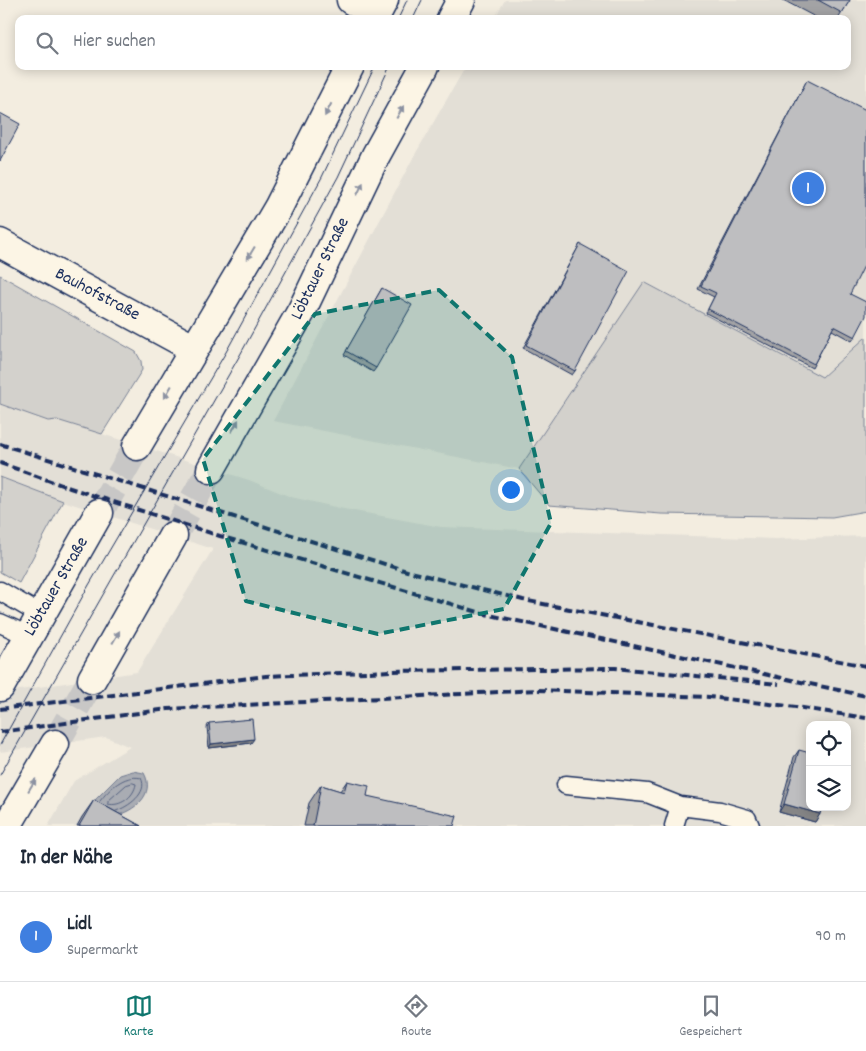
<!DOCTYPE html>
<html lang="de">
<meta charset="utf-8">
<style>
body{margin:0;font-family:Dekko,sans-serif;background:#f2f2f3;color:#1f2937}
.controls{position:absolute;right:15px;bottom:15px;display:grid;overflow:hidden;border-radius:10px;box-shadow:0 2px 12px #0003}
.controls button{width:45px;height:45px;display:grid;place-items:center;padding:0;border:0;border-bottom:1px solid #e0e1e3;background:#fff;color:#1f2937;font:25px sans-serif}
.you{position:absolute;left:510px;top:489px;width:18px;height:18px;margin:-12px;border:4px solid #fff;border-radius:50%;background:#1a73e8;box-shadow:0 0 0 8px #1a73e833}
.badge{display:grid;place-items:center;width:32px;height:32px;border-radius:50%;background:#0f766e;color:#fff;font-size:16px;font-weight:700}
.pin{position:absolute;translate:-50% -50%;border:2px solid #fff;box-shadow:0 1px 5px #0006}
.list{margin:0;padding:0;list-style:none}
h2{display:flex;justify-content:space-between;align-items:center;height:65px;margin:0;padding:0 20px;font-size:21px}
h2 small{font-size:16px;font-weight:400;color:#747a83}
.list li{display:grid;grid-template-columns:32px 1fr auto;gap:15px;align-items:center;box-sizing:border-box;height:90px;padding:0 20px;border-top:1px solid #e0e1e3}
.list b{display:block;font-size:19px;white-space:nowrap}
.list p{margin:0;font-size:16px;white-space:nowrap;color:#747a83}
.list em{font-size:16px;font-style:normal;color:#747a83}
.icon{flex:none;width:28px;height:28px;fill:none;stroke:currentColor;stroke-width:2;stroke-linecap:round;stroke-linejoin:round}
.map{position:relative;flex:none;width:866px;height:826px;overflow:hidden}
.search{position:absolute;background:#fff;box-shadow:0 2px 12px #0003;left:15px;right:15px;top:15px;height:55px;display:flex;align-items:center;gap:12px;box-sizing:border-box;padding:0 18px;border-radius:10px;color:#747a83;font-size:19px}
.sheet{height:155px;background:#fff}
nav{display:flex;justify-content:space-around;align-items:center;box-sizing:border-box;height:70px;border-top:1px solid #e0e1e3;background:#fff;font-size:14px;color:#747a83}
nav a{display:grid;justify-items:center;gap:2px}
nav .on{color:#0f766e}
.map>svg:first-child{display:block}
.built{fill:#e3dfd6;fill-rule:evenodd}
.green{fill:#d3d1cc;stroke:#778095}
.water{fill:#a9acb3;stroke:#707a91}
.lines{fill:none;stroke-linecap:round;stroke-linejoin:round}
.shore{stroke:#546180;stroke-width:1}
.secondary-tunnel{stroke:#c8c7c6;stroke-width:28;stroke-dasharray:28 14;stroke-linecap:butt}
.lane-casing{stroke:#1b2f5e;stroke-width:21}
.street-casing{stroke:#1b2f5e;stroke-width:31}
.secondary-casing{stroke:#1b2f5e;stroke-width:31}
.lane{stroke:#fcf5e5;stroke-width:18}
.street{stroke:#fcf5e5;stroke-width:28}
.secondary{stroke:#fcf5e5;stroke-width:28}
.tram{stroke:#1b2f5e;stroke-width:1}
.rail{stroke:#1b2f5e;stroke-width:4;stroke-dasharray:8 4;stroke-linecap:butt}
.wall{fill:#a3a3a5;stroke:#1b2f5e}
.shaded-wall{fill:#858586;stroke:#1b2f5e}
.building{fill:#bebec0;stroke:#1b2f5e}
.oneway{fill:#8c92a2}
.marked{fill:#0f766e;fill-opacity:0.2;stroke:#0f766e;stroke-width:4;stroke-dasharray:10 6;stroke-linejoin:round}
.labels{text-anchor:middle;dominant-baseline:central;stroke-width:4.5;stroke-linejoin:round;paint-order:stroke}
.street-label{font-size:18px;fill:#1b2f5e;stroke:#fcf5e5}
</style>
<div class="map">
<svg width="866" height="826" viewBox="0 0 866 826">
<rect width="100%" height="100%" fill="#f3ede0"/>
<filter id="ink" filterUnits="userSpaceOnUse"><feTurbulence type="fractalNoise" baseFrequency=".02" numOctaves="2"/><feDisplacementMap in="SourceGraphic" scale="10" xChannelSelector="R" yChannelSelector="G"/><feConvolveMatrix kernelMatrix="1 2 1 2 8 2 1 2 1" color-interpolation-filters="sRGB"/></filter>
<g filter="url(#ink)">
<path class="built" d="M505,0H866V337L822,377L645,282L519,469L273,421L413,158L466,66H847V19H494Z
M0,404L48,421L57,420L249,480L291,497L344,509L441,527L775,539L866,536V826H48L74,781L130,747L106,737L0,752V693L137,672L213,549L63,501L0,477ZM810,725H847V807H810Z"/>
<path class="green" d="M0,275L136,352L141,361L142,370L102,434L57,420L48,421L0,404Z
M644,282L822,377L866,337V511L832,517L661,514L549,505L519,469Z
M0,477L63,501L19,583L0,572Z"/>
<path class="water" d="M133,771L144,773C156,795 134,811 115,816L94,801L120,775Z"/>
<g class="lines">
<path class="shore" d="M133,783L136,784C134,797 120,807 108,804V801L126,785Z
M100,801C109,789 124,774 141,778C149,793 128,807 116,811"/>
<path class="secondary-tunnel" d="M99,513L137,446
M173,536L211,469
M55,744L92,679"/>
<g class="lane-casing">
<path id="lane" d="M0,591L41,615
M0,623L29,636
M566,785L647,793L680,806
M674,826L680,806L720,811L747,819L750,826"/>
</g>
<g class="street-casing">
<path id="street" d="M351,0L376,15
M0,243L193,348"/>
</g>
<g class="secondary-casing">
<path id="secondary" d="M374,19L384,0
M451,19L461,0
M137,446L278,208L350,66
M211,469L302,310L376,155L425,66
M92,679L173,536
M0,687L99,513
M7,826L55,744"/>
</g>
<use href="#lane" class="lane"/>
<use href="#street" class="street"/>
<use href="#secondary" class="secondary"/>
<path class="tram" d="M398,19L407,0
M413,19L422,0
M0,745L89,585L226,352L322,177L375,66
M0,775L240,355L338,177L390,66"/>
<path class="rail" d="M0,444L407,571L523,600L866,666
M0,463L70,488L220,536L485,614L866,696
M0,709L266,676L392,671L615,668L779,684
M0,732L168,709L538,690L709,697L796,707L866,718"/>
</g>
<path class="wall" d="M783,0H850L838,19H819Z
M807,80L850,294L855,337L852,341L832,330L812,368L706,313L714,297L698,289Z
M580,244L575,371L572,375L523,348Z
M382,288L376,368L373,372L344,355Z
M209,723L251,743L209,748L207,727Z
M799,750L820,814L815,822L779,812L794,757Z
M347,781L367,796L454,826H304L309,803L321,785L340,791Z
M94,800L141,826H77L82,817Z"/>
<path class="shaded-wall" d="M254,739L251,743L209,748L211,744Z
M784,804L820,814L815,822L779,812Z"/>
<path class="building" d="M818,0H850L842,13Z
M807,80L866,110V262L850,294L866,302V316L855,337L834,326L814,364L708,309L716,293L701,286Z
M0,113L20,124L0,161Z
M580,244L629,271L575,371L526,345Z
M382,288L412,305L376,368L346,351Z
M252,719L254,739L211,744L209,723Z
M799,750L810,753V807H822L820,814L784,804Z
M347,781L369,786L367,796L457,816L454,826H313L321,785L344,792Z
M94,800L141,826H79Z"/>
<defs><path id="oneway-solid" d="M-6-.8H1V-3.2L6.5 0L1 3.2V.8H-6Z" transform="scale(1.25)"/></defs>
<g class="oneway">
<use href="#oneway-solid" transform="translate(328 110) rotate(117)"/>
<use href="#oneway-solid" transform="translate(400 112) rotate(-61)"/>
<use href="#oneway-solid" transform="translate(360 189) rotate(-64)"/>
<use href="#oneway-solid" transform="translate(251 253) rotate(121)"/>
<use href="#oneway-solid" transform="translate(168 392) rotate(120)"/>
<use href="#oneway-solid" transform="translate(235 426) rotate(-60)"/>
<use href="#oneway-solid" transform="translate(116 637) rotate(-60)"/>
<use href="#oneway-solid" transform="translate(32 785) rotate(-59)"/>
</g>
</g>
<path class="marked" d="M439,290L512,357L551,523L504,609L378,634L246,601L203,459L315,314Z"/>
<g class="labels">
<g class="street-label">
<text transform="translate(321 269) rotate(-64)">Löbtauer Straße</text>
<text transform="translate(97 295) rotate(28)">Bauhofstraße</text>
<text transform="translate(57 587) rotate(-60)">Löbtauer Straße</text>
</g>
</g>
</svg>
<div class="controls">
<button><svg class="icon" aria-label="locate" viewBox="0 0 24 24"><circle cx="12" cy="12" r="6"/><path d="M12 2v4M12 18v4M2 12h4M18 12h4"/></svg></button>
<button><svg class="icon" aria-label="layers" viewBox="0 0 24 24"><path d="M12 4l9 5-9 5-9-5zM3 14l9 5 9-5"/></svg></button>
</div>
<div class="you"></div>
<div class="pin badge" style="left:808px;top:188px;background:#3f7fe0">1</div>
<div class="search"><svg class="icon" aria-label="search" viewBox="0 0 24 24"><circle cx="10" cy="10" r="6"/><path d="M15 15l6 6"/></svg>Hier suchen</div>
</div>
<section class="sheet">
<h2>In der Nähe<small></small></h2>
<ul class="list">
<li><span class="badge" style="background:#3f7fe0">1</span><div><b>Lidl</b><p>Supermarkt</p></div><em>90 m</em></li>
</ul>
</section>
<nav>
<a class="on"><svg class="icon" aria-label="map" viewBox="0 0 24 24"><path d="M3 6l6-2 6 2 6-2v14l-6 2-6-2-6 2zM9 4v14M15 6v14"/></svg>Karte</a>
<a><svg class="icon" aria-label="directions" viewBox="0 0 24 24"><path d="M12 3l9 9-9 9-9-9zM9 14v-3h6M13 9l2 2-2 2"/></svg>Route</a>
<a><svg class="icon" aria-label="saved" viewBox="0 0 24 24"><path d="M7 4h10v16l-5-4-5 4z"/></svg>Gespeichert</a>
</nav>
